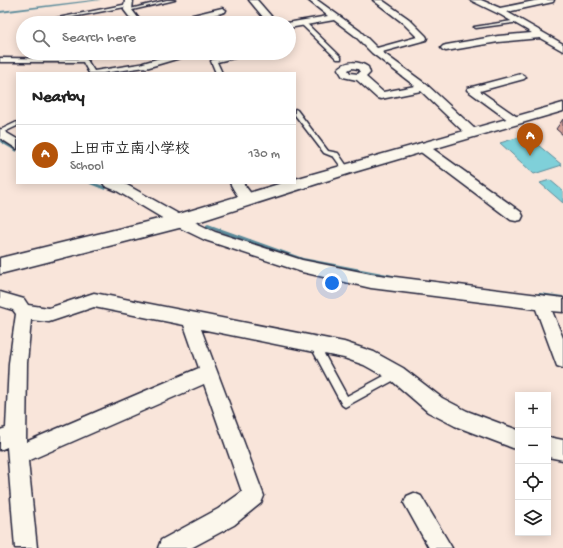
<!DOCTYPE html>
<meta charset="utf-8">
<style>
body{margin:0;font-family:"Gochi Hand","Klee One",sans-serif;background:#f2f2f2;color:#222}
.controls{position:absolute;right:12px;bottom:12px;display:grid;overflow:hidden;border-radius:0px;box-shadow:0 2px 10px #0003}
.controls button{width:36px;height:36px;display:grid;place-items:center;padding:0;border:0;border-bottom:1px solid #e0e0e0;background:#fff;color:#222;font:20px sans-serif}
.you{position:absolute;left:332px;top:283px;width:14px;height:14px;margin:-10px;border:3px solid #fff;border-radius:50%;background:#1a73e8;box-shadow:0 0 0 6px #1a73e833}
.badge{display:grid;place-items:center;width:26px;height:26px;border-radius:50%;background:#b45309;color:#fff;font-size:13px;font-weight:700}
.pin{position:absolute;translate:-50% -33px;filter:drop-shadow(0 1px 2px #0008)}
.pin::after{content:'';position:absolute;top:21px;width:14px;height:12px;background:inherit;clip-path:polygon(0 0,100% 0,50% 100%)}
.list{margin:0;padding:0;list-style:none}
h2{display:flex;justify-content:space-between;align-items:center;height:52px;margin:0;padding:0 16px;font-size:17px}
h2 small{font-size:13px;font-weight:400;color:#767676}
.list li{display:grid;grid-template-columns:26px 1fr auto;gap:12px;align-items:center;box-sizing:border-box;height:60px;padding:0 16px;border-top:1px solid #e0e0e0}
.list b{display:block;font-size:15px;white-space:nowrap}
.list p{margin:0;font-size:13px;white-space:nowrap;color:#767676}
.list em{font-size:13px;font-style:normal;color:#767676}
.icon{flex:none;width:22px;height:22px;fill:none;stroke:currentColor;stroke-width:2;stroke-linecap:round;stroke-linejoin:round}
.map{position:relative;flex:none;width:563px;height:548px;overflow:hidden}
.search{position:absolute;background:#fff;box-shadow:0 2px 10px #0003;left:16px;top:16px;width:280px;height:44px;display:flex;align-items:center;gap:10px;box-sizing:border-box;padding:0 14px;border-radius:22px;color:#767676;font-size:15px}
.panel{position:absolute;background:#fff;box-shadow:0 2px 10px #0003;left:16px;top:72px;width:280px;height:112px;border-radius:0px}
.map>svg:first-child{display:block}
.water{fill:#7fd0d9;stroke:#5a8a9a}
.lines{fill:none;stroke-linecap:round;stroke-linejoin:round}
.stream{fill:#5a8a9a;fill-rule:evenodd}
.service-casing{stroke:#22223b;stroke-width:3}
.minor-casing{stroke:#22223b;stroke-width:3}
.tertiary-casing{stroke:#22223b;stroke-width:3}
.service{fill:#fbf7ec;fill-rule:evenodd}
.minor{fill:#fbf7ec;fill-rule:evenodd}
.tertiary{fill:#fbf7ec;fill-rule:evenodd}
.wall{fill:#d3a098;stroke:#22223b}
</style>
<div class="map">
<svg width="563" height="548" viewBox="0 0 563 548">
<rect width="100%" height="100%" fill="#f9e5da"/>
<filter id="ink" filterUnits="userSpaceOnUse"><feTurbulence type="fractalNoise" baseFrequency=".025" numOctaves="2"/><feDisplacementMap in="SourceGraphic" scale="8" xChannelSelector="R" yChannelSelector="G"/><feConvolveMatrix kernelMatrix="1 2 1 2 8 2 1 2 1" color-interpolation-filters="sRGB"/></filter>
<g filter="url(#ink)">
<path class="water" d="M526,135L562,165L534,174L500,143Z
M550,180L563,191V203L540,183Z"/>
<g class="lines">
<path class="stream" d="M93,0H101L0,13V11Z
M0,139L17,149V152L0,142Z
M89,183H95L107,187V188L105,190L90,184Z
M208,224L303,258L393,275H395L396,277L395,279H393L303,262L206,227V225Z
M538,293H540L563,296V300L540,297H538L537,295Z"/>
<g class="service-casing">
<path id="service" d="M167,0H175L128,11L126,10Z
M128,4H130V6L57,20L58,23H54L53,19Z
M518,20H520V22L476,28L474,27Z
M300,21H304L341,57V59H337L300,23Z
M246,53H255L217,62L222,73H216L211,61L212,60Z
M0,58L85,59L87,60L94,71L146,63L149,65L146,67L103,73H89L83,62H0Z
M295,109L297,110L328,151L338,153L349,169L348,171H344L334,157L324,153L295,115Z
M17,122V126L0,134V130Z
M314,340L317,341L347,396L397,369L400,371L402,374L400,377L345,407L342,405L311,347L310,344L311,341Z"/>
</g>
<g class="minor-casing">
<path id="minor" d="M125,0H133L132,10L142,23H134L124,10Z
M249,0H257L277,23H268Z
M308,0H317L360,31L377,48L417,37L403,23L373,0H382L409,19L426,36L427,38L426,40L382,52L427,85L476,130L478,133L476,136H468L421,91L381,99L377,98L357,80L343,77L338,69C346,60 359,61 368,67L370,73L366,77L383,92L415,86L372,53L354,35L334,20L289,28V23H287L328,16ZM352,68L358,69L360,72L358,74L350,73L348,70Z
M470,0H481L500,8L539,0H554L553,2L507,12L563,44V51L540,38L498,42L446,51L443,50L441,48L443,46L446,45L498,36L532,33L501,15Z
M222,8L226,10L225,12L198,19L201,23H192L188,18L189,16Z
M177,53H192L190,55L146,68L141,65L143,63Z
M521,74L526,77L524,79L480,91L520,119L522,121L520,123H512L467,90L468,88Z
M0,129L17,139V149L0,138Z
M422,143L426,144L521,212L523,216L521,220L516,221L511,220L418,150L416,147L418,144Z
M103,183H122L127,185L184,217L215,232L302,260L371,274L563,298V312L552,311L563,338V368L557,366L536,309L371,288L302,272L205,240L174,225L117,191L105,186Z
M230,183H243L255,199L253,202C242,206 235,192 230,183Z
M0,292L24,299L28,305L49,308L94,293L344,342L374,352L403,368L442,398L467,411L518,430V450L455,426L428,412L391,380L364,365L344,358L201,329L264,496L261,503L234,525L191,548H158L161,540L218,509L242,492L204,384L28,461L37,548H15L7,447L0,450V430L6,428L9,363L16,314L13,310L0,306ZM94,307L184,325L199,368L26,442L27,363L31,320L49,322Z
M548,437L563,440V460L548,457Z
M414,493L421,496L452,548H429L404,503L407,496Z"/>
</g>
<g class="tertiary-casing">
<path id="tertiary" d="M563,103V111L351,173L179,228L0,274V258L179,214L282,183H295V179Z"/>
</g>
<use href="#service" class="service"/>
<use href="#minor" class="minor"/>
<use href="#tertiary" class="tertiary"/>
</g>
<path class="wall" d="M563,119V135L556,129Z"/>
</g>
</svg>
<div class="controls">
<button>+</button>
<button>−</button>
<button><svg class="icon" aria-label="locate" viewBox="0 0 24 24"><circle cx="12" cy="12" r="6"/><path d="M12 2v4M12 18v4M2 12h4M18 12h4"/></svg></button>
<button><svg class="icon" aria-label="layers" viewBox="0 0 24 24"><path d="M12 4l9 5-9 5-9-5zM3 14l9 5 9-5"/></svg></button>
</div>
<div class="you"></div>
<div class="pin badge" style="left:530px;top:156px">A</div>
<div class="search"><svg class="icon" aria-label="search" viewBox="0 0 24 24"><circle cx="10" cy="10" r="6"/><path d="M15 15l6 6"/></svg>Search here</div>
<section class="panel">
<h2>Nearby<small></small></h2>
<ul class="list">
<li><span class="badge">A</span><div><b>上田市立南小学校</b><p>School</p></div><em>130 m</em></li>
</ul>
</section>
</div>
